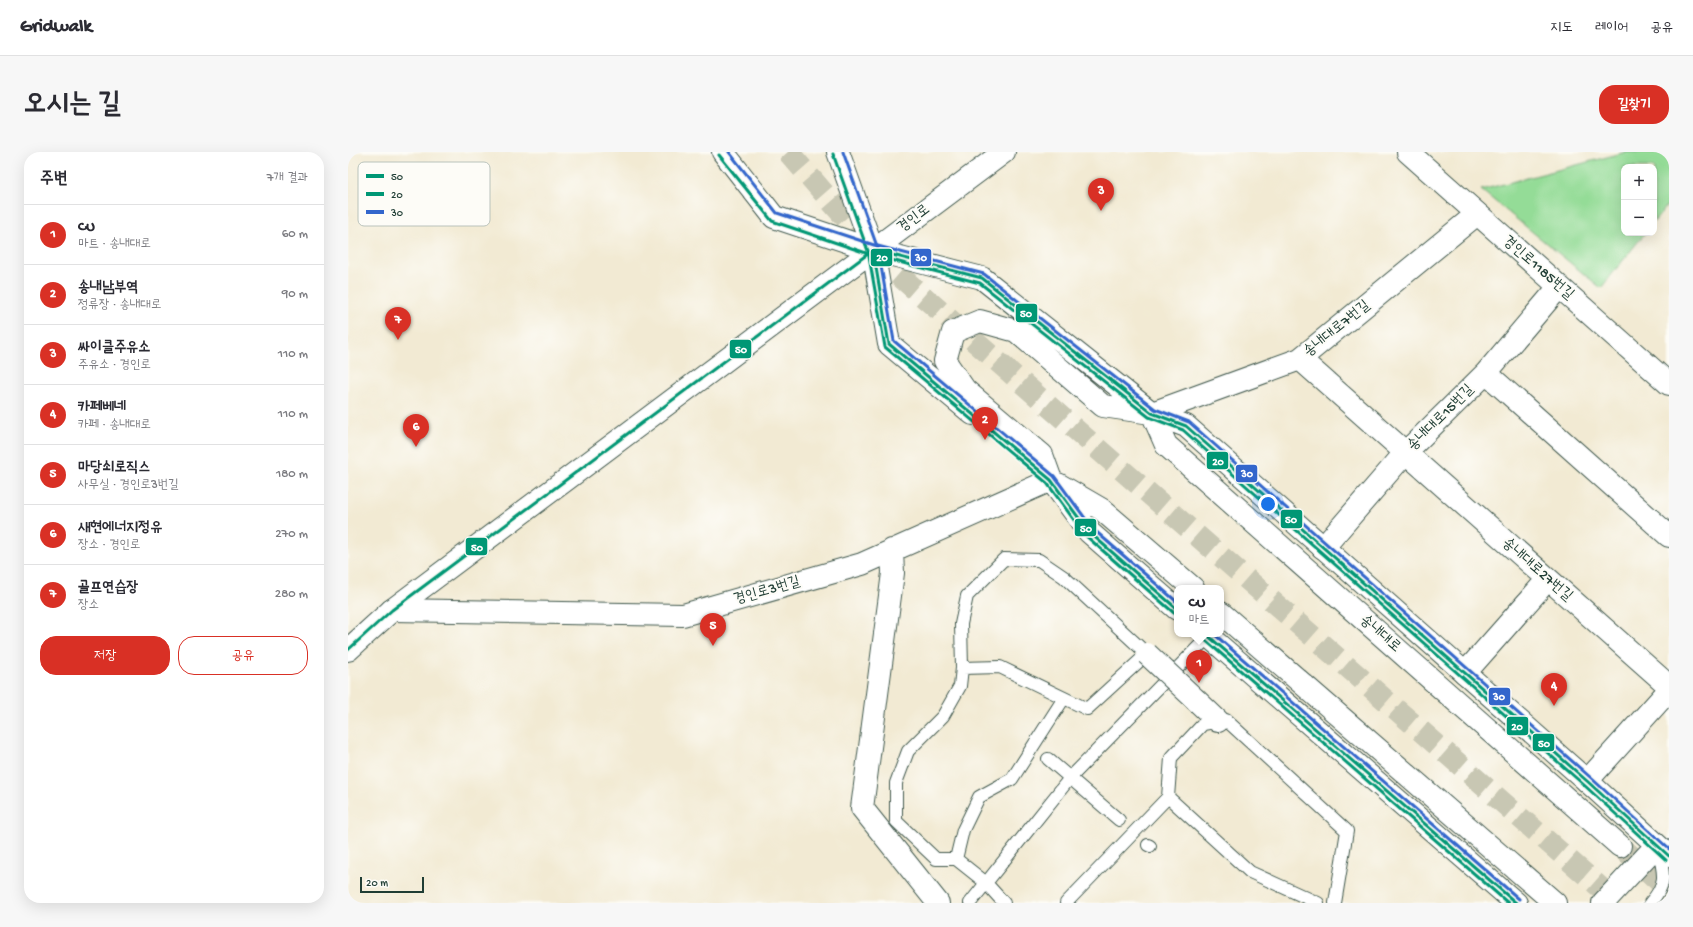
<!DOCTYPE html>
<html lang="ko">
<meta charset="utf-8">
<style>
body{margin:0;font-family:"Gochi Hand","Poor Story",sans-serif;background:#f7f7f7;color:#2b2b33}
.controls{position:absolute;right:12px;top:12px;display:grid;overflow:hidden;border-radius:8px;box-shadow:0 4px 16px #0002}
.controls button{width:36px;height:36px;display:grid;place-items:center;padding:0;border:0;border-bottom:1px solid #e1e1e2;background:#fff;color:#2b2b33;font:20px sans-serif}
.scale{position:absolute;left:12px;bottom:10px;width:64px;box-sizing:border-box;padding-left:4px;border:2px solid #1f3d34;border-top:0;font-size:11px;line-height:14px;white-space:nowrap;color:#1f3d34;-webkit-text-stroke:3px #fdfcf7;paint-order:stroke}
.you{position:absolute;left:920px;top:352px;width:14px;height:14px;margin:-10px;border:3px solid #fff;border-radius:50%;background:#1a73e8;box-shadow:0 0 0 6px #1a73e833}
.badge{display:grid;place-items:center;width:26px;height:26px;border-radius:50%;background:#d93025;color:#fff;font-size:13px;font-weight:700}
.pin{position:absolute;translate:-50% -33px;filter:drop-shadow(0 1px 2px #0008)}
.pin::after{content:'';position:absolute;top:21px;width:14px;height:12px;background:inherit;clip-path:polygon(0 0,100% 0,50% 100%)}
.popup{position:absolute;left:826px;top:433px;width:50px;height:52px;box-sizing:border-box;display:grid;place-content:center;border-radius:8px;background:#fff;filter:drop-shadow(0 1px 3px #0005);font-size:13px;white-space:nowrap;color:#7c7c81}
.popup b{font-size:15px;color:#2b2b33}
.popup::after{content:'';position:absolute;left:50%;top:100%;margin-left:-8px;border:8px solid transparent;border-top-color:#fff}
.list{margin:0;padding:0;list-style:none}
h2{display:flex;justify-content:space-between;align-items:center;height:52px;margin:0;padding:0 16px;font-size:17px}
h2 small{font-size:13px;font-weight:400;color:#7c7c81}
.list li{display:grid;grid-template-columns:26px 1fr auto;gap:12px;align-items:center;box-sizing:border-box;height:60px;padding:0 16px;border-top:1px solid #e1e1e2}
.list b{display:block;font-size:15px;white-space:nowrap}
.list p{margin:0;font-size:13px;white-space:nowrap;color:#7c7c81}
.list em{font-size:13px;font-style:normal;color:#7c7c81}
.actions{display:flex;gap:8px;padding:12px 16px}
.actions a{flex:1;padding:9px 0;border:1px solid #d93025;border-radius:16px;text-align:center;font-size:14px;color:#d93025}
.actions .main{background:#d93025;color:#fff}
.map{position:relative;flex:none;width:1321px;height:751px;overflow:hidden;border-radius:16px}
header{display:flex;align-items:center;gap:24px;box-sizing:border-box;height:56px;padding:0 20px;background:#fff;border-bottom:1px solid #e1e1e2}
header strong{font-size:19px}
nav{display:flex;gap:22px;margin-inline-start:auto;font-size:14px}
.intro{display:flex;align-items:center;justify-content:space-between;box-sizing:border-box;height:96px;padding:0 24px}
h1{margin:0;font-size:28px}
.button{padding:10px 18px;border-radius:16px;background:#d93025;color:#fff;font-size:14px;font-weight:700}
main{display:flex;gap:24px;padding:0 24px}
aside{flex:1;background:#fff;border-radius:16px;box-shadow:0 4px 16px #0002}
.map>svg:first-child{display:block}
.green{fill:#94dc97;stroke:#5a8c66}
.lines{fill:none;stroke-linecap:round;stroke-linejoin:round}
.secondary-tunnel{stroke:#c8c7b3;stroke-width:22;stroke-dasharray:22 11;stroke-linecap:butt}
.lane-casing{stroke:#3f574c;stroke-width:14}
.street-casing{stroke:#3f574c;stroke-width:24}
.secondary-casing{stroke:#3f574c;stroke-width:24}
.primary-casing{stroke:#3f574c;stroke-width:24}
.lane{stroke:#fff;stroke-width:12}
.street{stroke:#fff;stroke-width:22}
.secondary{stroke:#fff;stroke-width:22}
.primary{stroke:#fff;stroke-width:22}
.street-bridge-casing{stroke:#3f574c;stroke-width:24;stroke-linecap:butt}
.street-bridge{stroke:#fff;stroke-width:22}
.bus-1-casing{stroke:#fdfcf7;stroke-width:6}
.bus-2-casing{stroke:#fdfcf7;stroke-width:6}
.bus-3-casing{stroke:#fdfcf7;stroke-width:6}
.bus-1{stroke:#009775;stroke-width:3}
.bus-2{stroke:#009775;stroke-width:3}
.bus-3{stroke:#36c;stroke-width:3}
.labels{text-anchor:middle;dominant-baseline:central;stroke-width:4;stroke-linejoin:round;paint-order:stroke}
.street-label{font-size:15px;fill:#1f3d34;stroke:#fdfcf7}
.key{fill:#fdfcf7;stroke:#bac3bc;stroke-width:1}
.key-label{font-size:11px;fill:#1f3d34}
.line-badge{stroke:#fdfcf7;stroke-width:1.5}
.badge-label{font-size:11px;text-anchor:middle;font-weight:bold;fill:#fff}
</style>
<header>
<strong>Gridwalk</strong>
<nav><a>지도</a><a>레이어</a><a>공유</a></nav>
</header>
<div class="intro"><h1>오시는 길</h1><a class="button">길찾기</a></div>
<main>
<aside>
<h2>주변<small>7개 결과</small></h2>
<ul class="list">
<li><span class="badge">1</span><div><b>CU</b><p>마트 · 송내대로</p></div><em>60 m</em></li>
<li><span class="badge">2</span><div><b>송내남부역</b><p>정류장 · 송내대로</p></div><em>90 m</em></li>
<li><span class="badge">3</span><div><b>싸이클주유소</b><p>주유소 · 경인로</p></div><em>110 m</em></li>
<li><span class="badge">4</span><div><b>카페베네</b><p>카페 · 송내대로</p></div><em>110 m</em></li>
<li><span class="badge">5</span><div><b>마당쇠로직스</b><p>사무실 · 경인로3번길</p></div><em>180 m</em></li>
<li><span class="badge">6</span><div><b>새현에너지정유</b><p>장소 · 경인로</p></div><em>270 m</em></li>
<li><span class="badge">7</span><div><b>골프연습장</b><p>장소</p></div><em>280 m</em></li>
</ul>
<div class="actions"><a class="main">저장</a><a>공유</a></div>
</aside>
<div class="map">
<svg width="1321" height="751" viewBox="0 0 1321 751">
<rect width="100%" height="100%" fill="#fdfcf7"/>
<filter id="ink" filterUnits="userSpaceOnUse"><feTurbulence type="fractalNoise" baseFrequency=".025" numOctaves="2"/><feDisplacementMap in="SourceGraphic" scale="8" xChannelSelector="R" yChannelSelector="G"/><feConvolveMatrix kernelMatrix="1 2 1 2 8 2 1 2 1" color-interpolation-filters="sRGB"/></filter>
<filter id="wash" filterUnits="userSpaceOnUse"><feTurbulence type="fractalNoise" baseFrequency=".012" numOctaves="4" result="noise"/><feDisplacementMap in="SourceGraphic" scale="16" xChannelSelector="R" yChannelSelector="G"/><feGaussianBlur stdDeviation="0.9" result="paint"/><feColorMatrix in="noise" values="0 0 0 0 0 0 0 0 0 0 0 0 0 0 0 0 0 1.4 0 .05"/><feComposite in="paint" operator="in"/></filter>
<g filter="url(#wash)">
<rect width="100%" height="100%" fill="#f2ead3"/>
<path class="green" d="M1278,0H1321V51L1306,70V15H1276V81H1297L1253,136L1133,38Z"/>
</g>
<g filter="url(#ink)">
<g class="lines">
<path class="secondary-tunnel" d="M440,0L538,112L1270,751
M1272,694L1321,738"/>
<g class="lane-casing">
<path id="lane" d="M614,516L652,515L739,557L799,502L716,425L691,408L656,407L619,444L613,472L614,516L612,534L595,564L560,599L548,631V669L588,707H608L637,730L656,751
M700,607L771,668
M820,645L902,720L970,751
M800,693L802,694
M608,707L615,678L631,645L664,627L716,546
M622,751L722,626L861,484
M718,751L820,645L823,606L855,572L878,568L999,679L987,751
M1302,751C1320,731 1316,721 1310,697"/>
</g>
<g class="street-casing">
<path id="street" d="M1060,0L1321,232
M952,207L1321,534
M1138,221L1321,384
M804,261L952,207L1129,62
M975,396L1057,301L1138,221L1211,135
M544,398L545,421L514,656L590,751
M44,458L335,463L514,412L703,328
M1117,521L1200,427
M848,548L870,569
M1239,629L1321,538"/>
</g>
<g class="secondary-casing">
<path id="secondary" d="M375,0L426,65L525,98L634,126L804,261L838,274L1239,629L1321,704
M490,0L525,98L541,192L625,262
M803,261L755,254L668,179L632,169L605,180L597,209L617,238L694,303L703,328L741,380L829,457
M804,261L818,293L1272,694
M710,332L753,357L845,436
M873,461L1207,751
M858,482L1168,751
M1255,751L1309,693"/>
</g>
<g class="primary-casing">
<path id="primary" d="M0,498L44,458L656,0"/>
</g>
<use href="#lane" class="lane"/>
<use href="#street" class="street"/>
<use href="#secondary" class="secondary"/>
<use href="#primary" class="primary"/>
<g class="street-bridge-casing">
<path id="street-bridge" d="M799,502L848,548"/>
</g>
<use href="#street-bridge" class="street-bridge"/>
<g class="bus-1-casing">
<path id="bus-1" d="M525,98L634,126L804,261L838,274L1239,629L1321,704
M525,98L541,192L703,328L741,380L829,457
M858,482L1168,751
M0,498L44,458L525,98"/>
</g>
<g class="bus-2-casing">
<path id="bus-2" d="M485,2L520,99L537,195L699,331L737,383L826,461
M371,3L424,69L524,103L632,131L801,265L835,278L1236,633L1318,708
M855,486L1160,751"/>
</g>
<g class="bus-3-casing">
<path id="bus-3" d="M381,0L429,61L526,93L636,122L807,257L841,270L1242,625L1321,697
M495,0L530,97L546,189L706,324L745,377L829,450
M866,482L1171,747"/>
</g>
<use href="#bus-1" class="bus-1"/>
<use href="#bus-2" class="bus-2"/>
<use href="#bus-3" class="bus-3"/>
</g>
</g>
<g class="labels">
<g class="street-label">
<text transform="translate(566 67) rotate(-37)">경인로</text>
<text transform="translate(1190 116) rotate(41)">경인로1185번길</text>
<text transform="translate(989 177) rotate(-39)">송내대로7번길</text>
<text transform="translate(1093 266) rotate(-45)">송내대로15번길</text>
<text transform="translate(1189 418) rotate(41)">송내대로27번길</text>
<text transform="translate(419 439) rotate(-16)">경인로3번길</text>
<text transform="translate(1032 482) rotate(41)">송내대로</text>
</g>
</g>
<rect x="10" y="10" width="132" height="64" rx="6" class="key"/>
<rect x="18" y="22" width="18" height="4" fill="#009775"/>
<rect x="18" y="40" width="18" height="4" fill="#009775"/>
<rect x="18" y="58" width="18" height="4" fill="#36c"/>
<g class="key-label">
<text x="43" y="28">50</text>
<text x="43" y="46">20</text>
<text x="43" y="64">30</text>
</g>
<g class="line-badge">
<rect x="562" y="96" width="22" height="19" rx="4" fill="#36c"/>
<rect x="522" y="96" width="23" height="19" rx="4" fill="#009775"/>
<rect x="667" y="151" width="23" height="20" rx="4" fill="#009775"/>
<rect x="381" y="187" width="23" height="20" rx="4" fill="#009775"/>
<rect x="858" y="299" width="23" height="19" rx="4" fill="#009775"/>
<rect x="887" y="312" width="23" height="19" rx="4" fill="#36c"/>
<rect x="932" y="357" width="23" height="20" rx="4" fill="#009775"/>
<rect x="726" y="366" width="23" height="19" rx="4" fill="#009775"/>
<rect x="117" y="385" width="23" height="19" rx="4" fill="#009775"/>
<rect x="1140" y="535" width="23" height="19" rx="4" fill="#36c"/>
<rect x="1158" y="564" width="23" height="20" rx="4" fill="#009775"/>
<rect x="1184" y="581" width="23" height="19" rx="4" fill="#009775"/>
</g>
<g class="badge-label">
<text x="573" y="109">30</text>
<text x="534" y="109">20</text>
<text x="678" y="165">50</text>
<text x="393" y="201">50</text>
<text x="870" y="313">20</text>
<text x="899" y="325">30</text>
<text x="943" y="371">50</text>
<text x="738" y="380">50</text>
<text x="129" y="399">50</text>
<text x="1151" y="548">30</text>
<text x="1169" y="578">20</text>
<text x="1196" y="595">50</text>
</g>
</svg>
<div class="controls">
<button>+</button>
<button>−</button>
</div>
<div class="scale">20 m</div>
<div class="you"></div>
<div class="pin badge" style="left:851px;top:531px">1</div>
<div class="popup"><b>CU</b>마트</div>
<div class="pin badge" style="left:637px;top:288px">2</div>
<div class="pin badge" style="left:753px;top:59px">3</div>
<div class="pin badge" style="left:1206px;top:554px">4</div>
<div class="pin badge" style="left:365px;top:494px">5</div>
<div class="pin badge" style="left:68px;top:295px">6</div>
<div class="pin badge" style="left:50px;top:188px">7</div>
</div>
</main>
